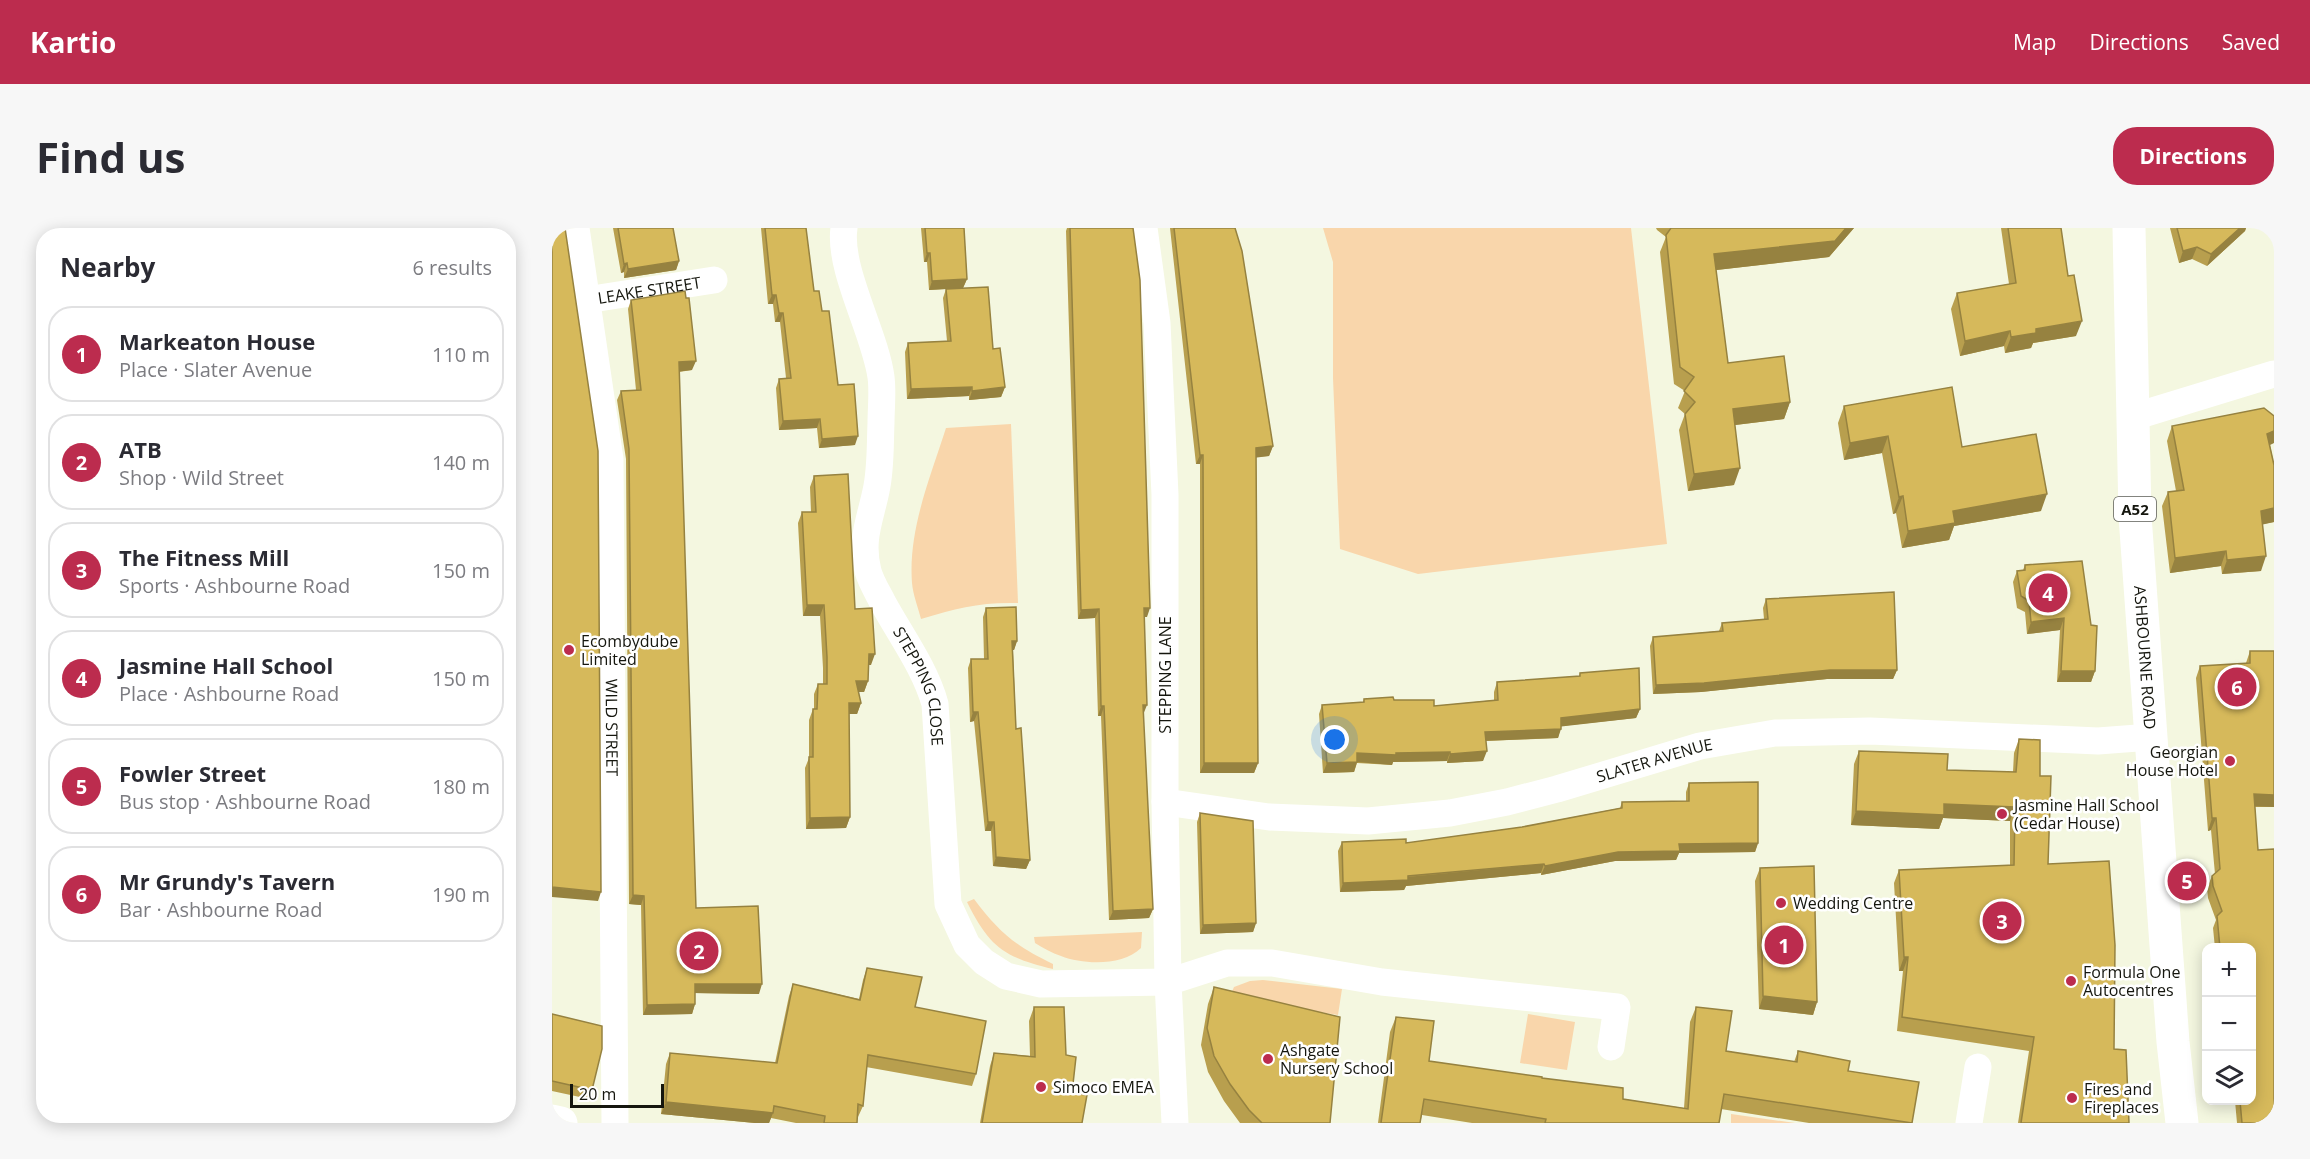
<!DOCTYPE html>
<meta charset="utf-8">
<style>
body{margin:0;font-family:"Open Sans",sans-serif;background:#f7f7f7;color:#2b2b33}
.controls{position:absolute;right:18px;bottom:18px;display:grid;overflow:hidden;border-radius:12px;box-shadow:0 3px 15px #0003}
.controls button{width:54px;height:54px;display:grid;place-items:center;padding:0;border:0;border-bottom:2px solid #e1e1e2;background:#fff;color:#2b2b33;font:30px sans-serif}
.scale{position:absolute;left:18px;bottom:15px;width:94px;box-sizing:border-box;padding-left:6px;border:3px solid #15160e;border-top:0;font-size:16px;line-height:21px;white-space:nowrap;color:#15160e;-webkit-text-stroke:4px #fff;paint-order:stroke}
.you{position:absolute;left:783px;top:512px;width:21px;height:21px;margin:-15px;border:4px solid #fff;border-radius:50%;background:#1a73e8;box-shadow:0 0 0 9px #1a73e833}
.badge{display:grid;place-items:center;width:39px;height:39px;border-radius:50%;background:#bc2c4e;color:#fff;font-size:20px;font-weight:700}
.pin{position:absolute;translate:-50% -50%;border:3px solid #fff;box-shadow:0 2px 6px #0006}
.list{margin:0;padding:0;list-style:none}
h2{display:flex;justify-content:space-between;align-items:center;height:78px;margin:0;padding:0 24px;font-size:26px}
h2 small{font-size:20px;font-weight:400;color:#7c7c81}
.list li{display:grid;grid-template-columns:39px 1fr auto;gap:18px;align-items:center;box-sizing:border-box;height:96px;margin:0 12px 12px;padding:0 12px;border:2px solid #e1e1e2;border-radius:24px}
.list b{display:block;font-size:22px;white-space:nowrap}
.list p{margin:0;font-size:20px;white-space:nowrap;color:#7c7c81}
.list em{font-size:20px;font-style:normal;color:#7c7c81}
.icon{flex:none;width:33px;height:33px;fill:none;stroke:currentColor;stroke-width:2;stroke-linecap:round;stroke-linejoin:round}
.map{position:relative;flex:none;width:1722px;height:895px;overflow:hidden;border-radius:24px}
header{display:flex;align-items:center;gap:36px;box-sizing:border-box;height:84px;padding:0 30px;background:#bc2c4e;color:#fff}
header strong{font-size:28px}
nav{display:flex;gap:33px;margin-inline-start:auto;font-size:21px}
.intro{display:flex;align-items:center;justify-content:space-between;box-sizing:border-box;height:144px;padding:0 36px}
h1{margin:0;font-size:42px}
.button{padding:15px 27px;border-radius:24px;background:#bc2c4e;color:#fff;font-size:21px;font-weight:700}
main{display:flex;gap:36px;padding:0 36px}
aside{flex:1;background:#fff;border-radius:24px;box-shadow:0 3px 15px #0003}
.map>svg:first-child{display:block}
.green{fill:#f9d6ab}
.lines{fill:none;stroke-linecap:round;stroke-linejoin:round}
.street{stroke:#fff;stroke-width:27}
.secondary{stroke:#fff;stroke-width:33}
.primary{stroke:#fff;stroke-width:33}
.wall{fill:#b89f4e}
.shaded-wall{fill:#968240}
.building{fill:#d6b95b;stroke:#968240;stroke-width:1.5}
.poi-dot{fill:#bc2c4e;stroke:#fff;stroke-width:2}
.labels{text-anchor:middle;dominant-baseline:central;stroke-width:5;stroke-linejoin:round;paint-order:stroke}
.shield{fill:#fff;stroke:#5b5c56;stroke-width:1.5}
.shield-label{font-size:15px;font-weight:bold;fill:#15160e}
.street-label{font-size:16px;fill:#15160e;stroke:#fff}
.poi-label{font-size:16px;fill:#15160e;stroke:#fff;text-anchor:start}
</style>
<header>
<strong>Kartio</strong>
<nav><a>Map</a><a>Directions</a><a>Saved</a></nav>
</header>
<div class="intro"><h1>Find us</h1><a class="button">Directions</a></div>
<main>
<aside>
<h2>Nearby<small>6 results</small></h2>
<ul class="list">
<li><span class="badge">1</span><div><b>Markeaton House</b><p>Place · Slater Avenue</p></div><em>110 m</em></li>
<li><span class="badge">2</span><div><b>ATB</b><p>Shop · Wild Street</p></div><em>140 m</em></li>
<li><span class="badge">3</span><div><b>The Fitness Mill</b><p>Sports · Ashbourne Road</p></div><em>150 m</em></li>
<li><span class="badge">4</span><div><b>Jasmine Hall School</b><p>Place · Ashbourne Road</p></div><em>150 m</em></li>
<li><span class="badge">5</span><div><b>Fowler Street</b><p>Bus stop · Ashbourne Road</p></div><em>180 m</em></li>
<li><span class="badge">6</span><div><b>Mr Grundy's Tavern</b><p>Bar · Ashbourne Road</p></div><em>190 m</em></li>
</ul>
</aside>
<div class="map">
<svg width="1722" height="895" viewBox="0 0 1722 895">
<rect width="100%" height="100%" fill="#f4f7e0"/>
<path class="green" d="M771,0H1079L1115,316L866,346L788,321L781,150V34Z
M459,196L466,375C428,374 405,380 369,391C366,379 361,367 360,355C356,302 378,250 394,200Z
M422,671C447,704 463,718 501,736V741C452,729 438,720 415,674Z
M590,704L589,720C571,738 532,737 509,728C500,725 491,720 483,715L482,709Z
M711,752L790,761L786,787L689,771L679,766L682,759L698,753Z
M976,786L1023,794L1015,842L968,835Z
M1179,886L1243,895H1179Z"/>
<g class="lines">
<g class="street">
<path id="s1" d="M24,0L58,231L63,895"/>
<path id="s2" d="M292,0C286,41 323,105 329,149C331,164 329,180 329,195C328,217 329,241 324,263C318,292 308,312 316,343C319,354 326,365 331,375C349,408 373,440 383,476L396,676L415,717L432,734L454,748L489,756L616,754L675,735H720L830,754L1065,779L1059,819"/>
<path d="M592,0L605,95L613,267V574L616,754L623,895"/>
<path id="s3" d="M34,72L162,52"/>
<path d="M1581,189L1722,146"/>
<path id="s4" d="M613,574L717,589L816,593L898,585L955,574L1005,561L1148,518L1223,505L1318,503L1546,513L1599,509"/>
<path d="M1417,895L1426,839"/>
</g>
<path class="secondary" d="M0,893L9,895"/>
<path class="primary" id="s5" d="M1577,0L1583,288L1621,814L1630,895"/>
</g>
<path class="wall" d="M61,0H121L127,33L124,42L72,50V44L69,45Z
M209,0H254L262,63L270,83L286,157L303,217L267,220L265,200L227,202L224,160L227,151L234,150L228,94H223L221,76H216Z
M369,0H412L415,51L411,60L441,121L453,159L449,169L417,172V168L355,171L353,124L356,115L395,113L391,70L394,61L377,62L375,34H372Z
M515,0H581L595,389H592L591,487L601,681L597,690L557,692L549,488H546L543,390L526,391L514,3Z
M618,0H683L721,218L717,228L704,229L706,535L702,545H648V236H644Z
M1104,0H1302L1277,29L1164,42L1176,135L1238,174L1232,191L1183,197L1182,257L1136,263L1127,202L1133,186L1126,180L1133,163L1122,156L1108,24L1114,9L1105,2Z
M1449,0H1509L1524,108L1481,115L1479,120L1453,125L1452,118L1408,128L1399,81L1405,65L1457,56Z
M1618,0H1694L1693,3L1655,38L1640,31L1627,35Z
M79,72L140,142L127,144L144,680L207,766L143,765V776L140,786L91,787L89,677L77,676L74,231L65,172L69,163L84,162L76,81Z
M1292,178L1410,219L1489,283L1402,298L1397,312L1350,320L1344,285L1341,286L1330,225L1292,232L1286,195Z
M1620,198L1718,217L1722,237V294L1711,296L1709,343L1670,346L1669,338L1618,345L1610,278L1616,264L1624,263L1615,213Z
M262,248L319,437H316V453L312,464H306L309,475L305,486H297L298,589L294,600L254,601L253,540L257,530V492L261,481H262V466L266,456H271V440L268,388H251L246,295L250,284H259L258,259Z
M1530,333L1543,443L1539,454H1505L1508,402L1475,406L1473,384L1465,380L1461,354L1465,343L1471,342L1473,337Z
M1214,371L1345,442L1341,451H1275L1149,464L1101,466L1098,418L1101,409L1167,403L1170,395L1212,391L1211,380Z
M434,380L465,413L462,422H461L464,501L478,632L474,641L441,638L439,603H433L422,493L418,494L416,440L419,431H432L431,389Z
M1698,423H1722V579H1703L1722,895H1685L1683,873H1700V720H1663L1661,700L1664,692L1656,670L1655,660L1660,648L1663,646L1659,602L1656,603L1644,450L1648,438L1694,435Z
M1028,445L1088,481L1084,490L1009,498L1006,510L934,513L931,533L895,535V533L841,534L840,537L805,535L802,544L771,545L767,486L770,477L811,474L812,471L842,472L882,478L942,472V464L945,454L1027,448Z
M1467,511L1488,548L1496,636L1562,821L1577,895H1466L1477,823L1345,803L1351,743H1347L1342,655L1347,642L1458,637V593L1391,590L1387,601L1299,597L1302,536L1307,523L1395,542L1461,544L1462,525Z
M1137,555L1206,615L1203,624L1127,625L1124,632L1063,633L989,647V645L854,658L852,662L788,664L786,623L790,614L854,615L970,599L1068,580L1070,574L1134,573V564Z
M648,585L704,695L701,704L648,706L645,594Z
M1208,640L1265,774L1261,787L1207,781L1203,653Z
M315,740L363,779L424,846L420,858L314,839L311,878L306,889H305V895H244L219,890L217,895H203L109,886L114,836L118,825L223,835L237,768L241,756L307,771L311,752Z
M662,759L778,895H688L672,873L656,844L649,817L656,776Z
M482,779L514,827L520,865L530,895H428L438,838L442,825L478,828L477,793Z
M1144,779L1174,823L1242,834L1246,823L1296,843L1360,895H1257L1169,881L1167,895H920L870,887L868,895H826L838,804L844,789L877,833L990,850L1071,871L1132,880L1138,794Z
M0,786L40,862L37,871L0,863Z"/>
<path class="shaded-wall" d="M1294,0H1302L1277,29L1156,43L1162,26Z
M1688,0H1694L1693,3L1655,38L1659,26Z
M1645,19L1640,31L1627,35L1631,23Z
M375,25H378L375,34H372Z
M127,33L124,42L72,50L76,41Z
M75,35L72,44L69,45L72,36Z
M415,51L411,60L377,62L380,53Z
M220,67H224L221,76H216Z
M227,85H231L228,94H223Z
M1530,93L1524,108L1481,115L1479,120L1453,125L1459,109L1484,101Z
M1458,103L1452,118L1408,128L1413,113Z
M144,133L140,142L123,144L127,134Z
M420,159L417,168L355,171L359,161Z
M453,159L449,169L417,172L420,163Z
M1238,174L1232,191L1175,198L1181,181Z
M268,191L265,200L227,202L231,193Z
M1722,203V215L1710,221L1715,206Z
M306,208L303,217L267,220L270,211Z
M1336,208L1330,225L1292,232L1298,215Z
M721,218L717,228L701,230L704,220Z
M648,227H651L648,236H644Z
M1188,240L1182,257L1136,263L1142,246Z
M1495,266L1489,283L1402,298L1397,312L1350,320L1356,303L1401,283Z
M1351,268L1344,285L1341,286L1347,269Z
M1722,280V294L1704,298L1709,283Z
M1674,323L1669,338L1618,345L1623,330Z
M1714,328L1709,343L1670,346L1675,332Z
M255,377H272L268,388H251Z
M592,380H598L595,389H589Z
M547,381L543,390L526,391L529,382Z
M1512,390L1508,402L1475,406L1479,394Z
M460,413H465L462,422H457Z
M317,426H323L319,437H313Z
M1278,442H1345L1341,451H1275L1149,464L1101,466L1104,457Z
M1509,443H1543L1539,454H1505Z
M304,453H316L312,464H300Z
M297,475H309L305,486H293Z
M591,477H595L591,487Z
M549,478H552L549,488H546Z
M1088,481L1084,490L1005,499L1009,490Z
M421,484H426L422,493L418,494Z
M1009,501L1006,510L929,513L933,504Z
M935,523L931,533L895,535L898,526Z
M898,524L895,533L841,534L840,537L805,534L802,544L771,545L775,535L805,525Z
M652,535H706L702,545H648Z
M1702,566L1722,567V579L1697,578Z
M1392,576L1463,579L1458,593L1391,590L1387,601L1299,597L1304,583Z
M298,589L294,600L254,601L258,590Z
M1660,590H1664L1659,602L1656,603Z
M436,594H442L439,603H433Z
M1206,615L1203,624L1127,625L1124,632L1063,633L989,647L993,638L1066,624L1127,616Z
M444,629L478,632L474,641L441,638Z
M992,636L989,645L854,658L852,662L788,664L791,655Z
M0,659L49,664L46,673L0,669Z
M81,667L92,668L89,677L77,676Z
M601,681L597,690L557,692L561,683Z
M704,695L701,704L648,706L651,697Z
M1352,729H1356L1351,743H1347Z
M143,756H210L207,766L139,765Z
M1211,768L1265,774L1261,787L1207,781Z
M143,776L140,786L91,787L95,777Z
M114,874L221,885L217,895H203L109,886Z"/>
<path class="building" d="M0,0H13L46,223L49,664L0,659Z
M66,0H121L127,33L76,41L75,35L72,36Z
M213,0H254L262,63H267L270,83H277L286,157L302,156L306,208L270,211L268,191L231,193L227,151L239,150L231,85H227L224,67H220Z
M373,0H412L415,51L380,53L378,25H375Z
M518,0H581L588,52L598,380H592L595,477H591L601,681L561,683L552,478H549L547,381L529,382Z
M622,0H683L690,23L721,218L704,220L706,535H652L651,227H648Z
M1119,0H1294L1283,13L1162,26L1176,135L1232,128L1238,174L1181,181L1188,240L1142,246L1133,186L1143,174L1132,163L1142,149L1128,139L1114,7Z
M1456,0H1509L1516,48L1522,47L1530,93L1484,101V105L1459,109L1458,103L1413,113L1405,65L1464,55Z
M1625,0H1688L1659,26L1645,19L1631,23Z
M436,59L441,121L448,120L453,159L420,163V159L359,161L356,115L399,113L394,61Z
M133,63L134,70H137L144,133L127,134L144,680L206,678L210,756H143V776L95,777L92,668L81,667L77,221L69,163L89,162L79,72Z
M1400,159L1410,219L1484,206L1495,266L1401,283L1403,295L1356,303L1351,268L1347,269L1336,208L1298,215L1292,178Z
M1712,180L1722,188V203L1715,206L1722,237V280L1709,283L1714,328L1675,332L1674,323L1623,330L1616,264L1632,262L1620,198Z
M296,246L303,381L320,380L323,426H317L316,453H304L309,475H297L298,589L258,590L257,529H261V481H265L266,456H275V429L272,377H255L250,284H264L262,248Z
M1530,333L1539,397L1545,398L1543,443H1509L1512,390L1479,394L1477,373L1469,368L1465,343L1473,342V337Z
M1342,364L1345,442H1278L1152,455L1104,457L1101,409L1171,403L1170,395L1216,391L1214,371Z
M464,379L465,413H460L464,501L469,500L478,632L444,629L442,594H436L426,484H421L419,431H436L434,380Z
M1698,423H1722V567L1702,566L1706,622L1722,621V895H1690L1688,873H1700V720H1668L1665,688L1670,683L1661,658L1660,648L1668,641L1664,590H1660L1648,438L1698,435Z
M1087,440L1088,481L1009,490V501L933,504L935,523L898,526V524L844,525V527L805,525V534L775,535L770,477L812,474V471L841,469L842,472H882V478L946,472L945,454L1028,448V445Z
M1467,511L1488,512V548H1499L1496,636L1557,633L1563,717L1562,821L1574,822L1577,895H1469L1482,809L1350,789L1356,729H1352L1347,642L1462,637L1463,579L1392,576V587L1304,583L1307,523L1396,526L1395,542L1464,544Z
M1206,554V615L1127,616L1128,623L1066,624L993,638L992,636L856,648V652L791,655L790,614L854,611V615L970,599L1070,580V574L1137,573V555Z
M648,585L701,593L704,695L651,697Z
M1262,638L1265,774L1211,768L1208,640Z
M315,740L370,749L363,779L434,793L424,846L316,827L311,878L306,876L305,895H272L273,888L222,878L221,885L114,874L118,825L225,835L241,756L308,772Z
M662,759L788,789L778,895H710L697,882L678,856L662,828L655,800Z
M482,779H512L514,827L524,829L520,865L535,867L530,895H430L442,825L483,829Z
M1144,779L1180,783L1174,823L1245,834L1246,823L1298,833L1296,843L1367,854L1360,895L1172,866L1167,895H993L994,891L872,871L868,895H829L844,789L882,793L877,833L990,849V850L1071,860V871L1136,881Z
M0,786L50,798V821L40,862L0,853Z"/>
<g class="poi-dot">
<circle cx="17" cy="422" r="6"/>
<circle cx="1678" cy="533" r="6"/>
<circle cx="1450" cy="586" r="6"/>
<circle cx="1229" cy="675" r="6"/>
<circle cx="1519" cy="753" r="6"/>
<circle cx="716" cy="831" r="6"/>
<circle cx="489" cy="859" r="6"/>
<circle cx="1520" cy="870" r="6"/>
</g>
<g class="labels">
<rect class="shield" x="1562" y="269" width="42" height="24" rx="4.5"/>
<g class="shield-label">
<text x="1583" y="281">A52</text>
</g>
<g class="street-label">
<text stroke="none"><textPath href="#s3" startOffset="64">LEAKE STREET</textPath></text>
<text stroke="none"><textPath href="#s5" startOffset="430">ASHBOURNE ROAD</textPath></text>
<text transform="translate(613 447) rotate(-90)">STEPPING LANE</text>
<text stroke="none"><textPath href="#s2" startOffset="478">STEPPING CLOSE</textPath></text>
<text stroke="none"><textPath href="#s1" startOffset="502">WILD STREET</textPath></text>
<text stroke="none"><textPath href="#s4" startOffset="498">SLATER AVENUE</textPath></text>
</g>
<g class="poi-label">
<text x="29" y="413">Ecombydube<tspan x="29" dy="18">Limited</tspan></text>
<text x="1666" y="524" text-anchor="end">Georgian<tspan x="1666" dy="18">House Hotel</tspan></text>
<text x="1462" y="577">Jasmine Hall School<tspan x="1462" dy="18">(Cedar House)</tspan></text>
<text x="1241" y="675">Wedding Centre</text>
<text x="1531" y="744">Formula One<tspan x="1531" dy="18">Autocentres</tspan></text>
<text x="728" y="822">Ashgate<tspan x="728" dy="18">Nursery School</tspan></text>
<text x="501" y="859">Simoco EMEA</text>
<text x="1532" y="861">Fires and<tspan x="1532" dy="18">Fireplaces</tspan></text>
</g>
</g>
</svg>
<div class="controls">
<button>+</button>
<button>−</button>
<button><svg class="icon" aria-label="layers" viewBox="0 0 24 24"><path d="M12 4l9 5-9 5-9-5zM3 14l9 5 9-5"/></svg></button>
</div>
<div class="scale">20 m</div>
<div class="you"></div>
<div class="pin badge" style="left:1232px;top:717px">1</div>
<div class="pin badge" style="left:147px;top:723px">2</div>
<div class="pin badge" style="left:1450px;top:693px">3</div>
<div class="pin badge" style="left:1496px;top:365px">4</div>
<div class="pin badge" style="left:1635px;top:653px">5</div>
<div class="pin badge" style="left:1685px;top:459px">6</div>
</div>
</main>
